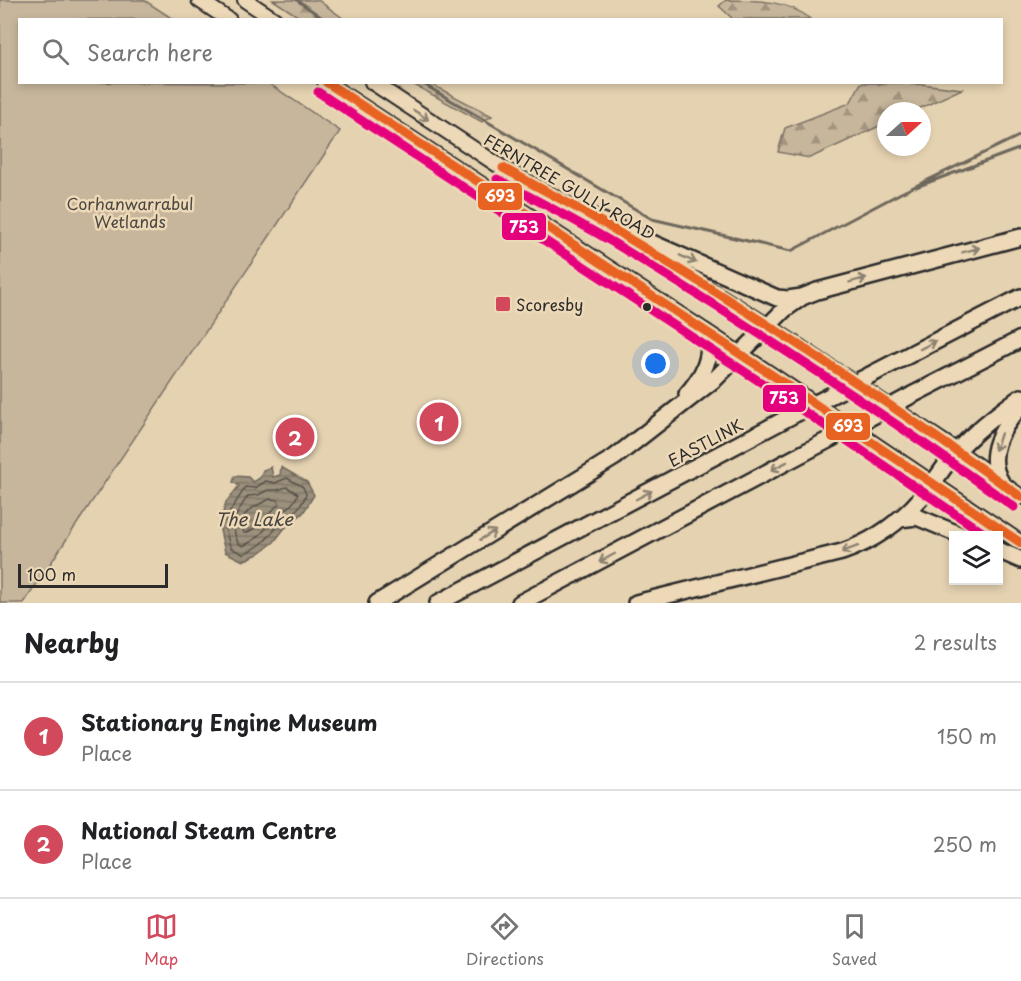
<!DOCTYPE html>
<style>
body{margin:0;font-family:"Playpen Sans",sans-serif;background:#f2f2f2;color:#202124}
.controls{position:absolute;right:18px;bottom:18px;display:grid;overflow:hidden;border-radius:0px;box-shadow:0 3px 9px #0003}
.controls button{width:54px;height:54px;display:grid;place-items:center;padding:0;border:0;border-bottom:2px solid #e0e0e0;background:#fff;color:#202124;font:30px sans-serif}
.compass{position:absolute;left:877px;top:102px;width:54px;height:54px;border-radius:50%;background:#fff;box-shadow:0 3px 9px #0003;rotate:69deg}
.scale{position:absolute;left:18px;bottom:15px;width:150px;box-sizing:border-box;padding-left:6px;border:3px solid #2b2b2b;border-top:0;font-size:16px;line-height:21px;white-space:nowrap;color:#2b2b2b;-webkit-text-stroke:4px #edd9b7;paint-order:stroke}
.you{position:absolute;left:656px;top:364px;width:21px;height:21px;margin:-15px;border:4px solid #fff;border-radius:50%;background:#1a73e8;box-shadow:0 0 0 9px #1a73e833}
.badge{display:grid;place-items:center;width:39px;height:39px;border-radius:50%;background:#d1495b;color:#fff;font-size:20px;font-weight:700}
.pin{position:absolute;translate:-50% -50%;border:3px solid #fff;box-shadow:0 2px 6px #0006}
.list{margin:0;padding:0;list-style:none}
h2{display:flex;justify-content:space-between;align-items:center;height:78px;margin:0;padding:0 24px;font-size:26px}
h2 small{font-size:20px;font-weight:400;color:#757577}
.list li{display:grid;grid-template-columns:39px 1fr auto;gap:18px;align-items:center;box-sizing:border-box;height:108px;padding:0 24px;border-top:2px solid #e0e0e0}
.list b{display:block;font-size:22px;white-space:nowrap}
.list p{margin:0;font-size:20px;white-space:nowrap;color:#757577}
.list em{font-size:20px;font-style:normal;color:#757577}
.icon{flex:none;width:33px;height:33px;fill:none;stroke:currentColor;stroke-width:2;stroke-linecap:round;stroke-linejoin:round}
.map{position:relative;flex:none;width:1021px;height:603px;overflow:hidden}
.search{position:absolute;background:#fff;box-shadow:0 3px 9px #0003;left:18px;right:18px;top:18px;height:66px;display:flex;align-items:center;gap:15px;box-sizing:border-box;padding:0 21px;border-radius:0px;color:#757577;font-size:22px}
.sheet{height:294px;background:#fff}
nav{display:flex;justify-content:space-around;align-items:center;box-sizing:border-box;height:84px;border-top:2px solid #e0e0e0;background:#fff;font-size:16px;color:#757577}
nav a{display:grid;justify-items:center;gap:3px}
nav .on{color:#d1495b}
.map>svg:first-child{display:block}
.grass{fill:#c7b69c;stroke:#797064;stroke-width:1.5}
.forest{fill:url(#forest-firs);stroke:#797064;stroke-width:1.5}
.water{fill:url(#water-rules);stroke:#6e685c;stroke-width:1.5}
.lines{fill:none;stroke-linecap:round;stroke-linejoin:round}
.shore{stroke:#58534b;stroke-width:1.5}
.stream{stroke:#6e685c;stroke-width:3}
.major-casing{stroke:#2b2b2b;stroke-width:18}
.highway-casing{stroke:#2b2b2b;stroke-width:20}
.major{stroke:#edd9b7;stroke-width:14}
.highway{stroke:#edd9b7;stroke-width:15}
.highway-bridge-casing{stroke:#2b2b2b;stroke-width:20;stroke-linecap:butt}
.highway-bridge{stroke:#edd9b7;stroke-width:15}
.bus-1-casing{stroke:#edd9b7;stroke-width:14}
.bus-2-casing{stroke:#edd9b7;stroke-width:14}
.bus-1{stroke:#e86222;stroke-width:9}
.bus-2{stroke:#e5007d;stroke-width:9}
.oneway{stroke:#8c8271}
.poi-dot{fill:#d1495b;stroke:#edd9b7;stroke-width:2}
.bus-dot{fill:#2b2b2b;stroke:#edd9b7;stroke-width:2}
.labels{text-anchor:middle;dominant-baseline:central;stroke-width:5;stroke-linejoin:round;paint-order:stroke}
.street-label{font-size:16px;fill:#2b2b2b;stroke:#edd9b7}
.park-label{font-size:16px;fill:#4a4742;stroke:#edd9b7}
.poi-label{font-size:16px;fill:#2b2b2b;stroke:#edd9b7;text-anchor:start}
.water-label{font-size:18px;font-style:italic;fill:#47443f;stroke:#edd9b7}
.line-badge{stroke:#edd9b7;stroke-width:2}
.badge-label{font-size:16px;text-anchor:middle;font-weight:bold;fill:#fff}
</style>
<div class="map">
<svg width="1021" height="603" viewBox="0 0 1021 603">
<defs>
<pattern id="forest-firs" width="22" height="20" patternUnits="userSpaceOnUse" patternTransform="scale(1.5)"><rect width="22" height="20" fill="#c7b69c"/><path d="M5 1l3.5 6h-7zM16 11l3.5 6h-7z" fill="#a2947f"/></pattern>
<pattern id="water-rules" width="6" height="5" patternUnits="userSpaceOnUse" patternTransform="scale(1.5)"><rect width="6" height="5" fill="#9b907c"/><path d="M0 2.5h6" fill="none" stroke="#7f7666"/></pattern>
</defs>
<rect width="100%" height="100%" fill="#e5d2b1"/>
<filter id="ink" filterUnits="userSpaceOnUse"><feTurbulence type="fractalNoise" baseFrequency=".0167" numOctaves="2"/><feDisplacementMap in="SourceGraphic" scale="12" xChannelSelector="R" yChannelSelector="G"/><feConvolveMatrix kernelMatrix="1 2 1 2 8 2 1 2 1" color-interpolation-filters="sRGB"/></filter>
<g filter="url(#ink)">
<path class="grass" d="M0,0H144L173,19L20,20V82L268,83L340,131L24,603H0Z"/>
<path class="forest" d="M273,0H318L344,19H302Z
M726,0C755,0 789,0 810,19H733L719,6Z
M411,83H429L492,116L482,122Z
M913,83L962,89L914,111H886V123L810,158L778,152L785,128L850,103L861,83Z"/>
<path class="water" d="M271,467L273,477L280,475L281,467L307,482L314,495L303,513L284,529L274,542L258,554L243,561L225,552L219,526L226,502L239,486L233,482L235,476L248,477L253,482L260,478L263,470Z"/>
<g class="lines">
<path class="shore" d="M287,478L303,487L306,494C302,509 290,514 279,525C266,540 262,546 243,554L231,548C218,515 232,513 245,487L255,488L266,481L275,483Z
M287,487L298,494C294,505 285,510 276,518C263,530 261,538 243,546L238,543C229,522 236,514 248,496L258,495L268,490H277Z
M270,499L278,500L279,504C269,513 257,531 244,533C236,512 256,506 270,499Z"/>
<path class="stream" d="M297,0L325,20
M420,82L652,219L791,251L901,193L1021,135
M916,187L1021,148"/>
<g class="major-casing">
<path id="major" d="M199,0L229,20
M245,0L275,20
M325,82L772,375L1021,543
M372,82L504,169L587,215
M627,238L768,326L957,451L1021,497"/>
</g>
<g class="highway-casing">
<path id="highway" d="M577,210L777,298L788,299L802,297
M876,372L1021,297
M687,394C702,377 715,354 705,332
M912,395L1021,339
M1001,482C985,456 1001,427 1021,407
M899,519L917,517L963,536
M998,550L1021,560
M377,603L615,457L716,378L785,309L802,297L817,291L1021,237
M438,603L795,414
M520,603L830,439
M636,603L842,552C877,540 907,517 930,487C939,475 947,462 957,451C976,430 998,413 1021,397"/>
</g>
<use href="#major" class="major"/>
<use href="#highway" class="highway"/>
<g class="highway-bridge-casing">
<path id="highway-bridge" d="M795,414L876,372
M830,439L912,395"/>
</g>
<use href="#highway-bridge" class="highway-bridge"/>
<g class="bus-1-casing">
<path id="bus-1" d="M326,82L772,375L1021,543
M503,168C541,189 581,209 618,232C756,315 891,403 1021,497"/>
</g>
<g class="bus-2-casing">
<path id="bus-2" d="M318,92L765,385L988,536
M497,179C536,200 575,220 612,242C749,325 884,413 1014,507"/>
</g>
<use href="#bus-1" class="bus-1"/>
<use href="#bus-2" class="bus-2"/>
</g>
<defs><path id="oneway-shaft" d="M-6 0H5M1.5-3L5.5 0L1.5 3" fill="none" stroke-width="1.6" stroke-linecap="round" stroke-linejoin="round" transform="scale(1.5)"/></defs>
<g class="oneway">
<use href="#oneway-shaft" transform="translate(421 115) rotate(33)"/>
<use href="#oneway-shaft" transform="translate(971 250) rotate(-15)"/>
<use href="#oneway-shaft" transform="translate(688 259) rotate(24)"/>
<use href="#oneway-shaft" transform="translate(858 280) rotate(-15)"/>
<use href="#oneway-shaft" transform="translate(928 345) rotate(-27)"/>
<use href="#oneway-shaft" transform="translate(998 442) rotate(109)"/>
<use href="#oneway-shaft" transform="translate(779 466) rotate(153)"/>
<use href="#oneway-shaft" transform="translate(644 495) rotate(-28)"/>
<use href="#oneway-shaft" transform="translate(488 535) rotate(-31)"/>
<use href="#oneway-shaft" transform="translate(850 549) rotate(160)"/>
<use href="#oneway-shaft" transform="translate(607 558) rotate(152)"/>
</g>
</g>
<rect class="poi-dot" x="495" y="296" width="16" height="16" rx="3"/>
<circle class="bus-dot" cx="647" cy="307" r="5"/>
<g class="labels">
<g class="street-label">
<text transform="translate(570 186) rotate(30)">FERNTREE GULLY ROAD</text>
<text transform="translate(705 442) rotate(-28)">EASTLINK</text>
</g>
<g class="park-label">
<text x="130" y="203">Corhanwarrabul<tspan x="130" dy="18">Wetlands</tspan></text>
</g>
<g class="poi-label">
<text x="516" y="304">Scoresby</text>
</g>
<g class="water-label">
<text x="254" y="518">The Lake</text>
</g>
</g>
<g class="line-badge">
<rect x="477" y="182" width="46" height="29" rx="6" fill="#e86222"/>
<rect x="501" y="212" width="46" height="29" rx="6" fill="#e5007d"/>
<rect x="762" y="384" width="45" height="29" rx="6" fill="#e5007d"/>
<rect x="825" y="412" width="46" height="29" rx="6" fill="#e86222"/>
</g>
<g class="badge-label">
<text x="500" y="202">693</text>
<text x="524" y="233">753</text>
<text x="784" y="404">753</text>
<text x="848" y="432">693</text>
</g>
</svg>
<div class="controls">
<button><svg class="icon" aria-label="layers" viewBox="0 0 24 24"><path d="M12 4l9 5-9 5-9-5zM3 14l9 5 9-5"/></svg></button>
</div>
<svg class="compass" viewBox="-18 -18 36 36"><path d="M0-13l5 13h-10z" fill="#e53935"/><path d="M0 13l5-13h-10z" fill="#757577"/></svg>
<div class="scale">100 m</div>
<div class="you"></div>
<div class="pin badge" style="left:439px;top:422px">1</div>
<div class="pin badge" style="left:295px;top:437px">2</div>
<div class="search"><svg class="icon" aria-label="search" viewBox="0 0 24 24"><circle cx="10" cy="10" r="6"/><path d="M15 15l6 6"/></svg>Search here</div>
</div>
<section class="sheet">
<h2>Nearby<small>2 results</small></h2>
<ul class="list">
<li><span class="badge">1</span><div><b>Stationary Engine Museum</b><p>Place</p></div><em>150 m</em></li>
<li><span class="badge">2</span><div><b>National Steam Centre</b><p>Place</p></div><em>250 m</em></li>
</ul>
</section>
<nav>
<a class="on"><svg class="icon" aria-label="map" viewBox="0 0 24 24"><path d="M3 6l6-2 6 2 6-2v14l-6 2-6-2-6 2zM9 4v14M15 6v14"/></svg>Map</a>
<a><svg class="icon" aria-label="directions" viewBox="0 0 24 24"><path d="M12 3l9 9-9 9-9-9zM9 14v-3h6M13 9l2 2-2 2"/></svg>Directions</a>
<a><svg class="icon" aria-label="saved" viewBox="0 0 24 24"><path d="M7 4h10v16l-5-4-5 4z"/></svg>Saved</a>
</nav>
